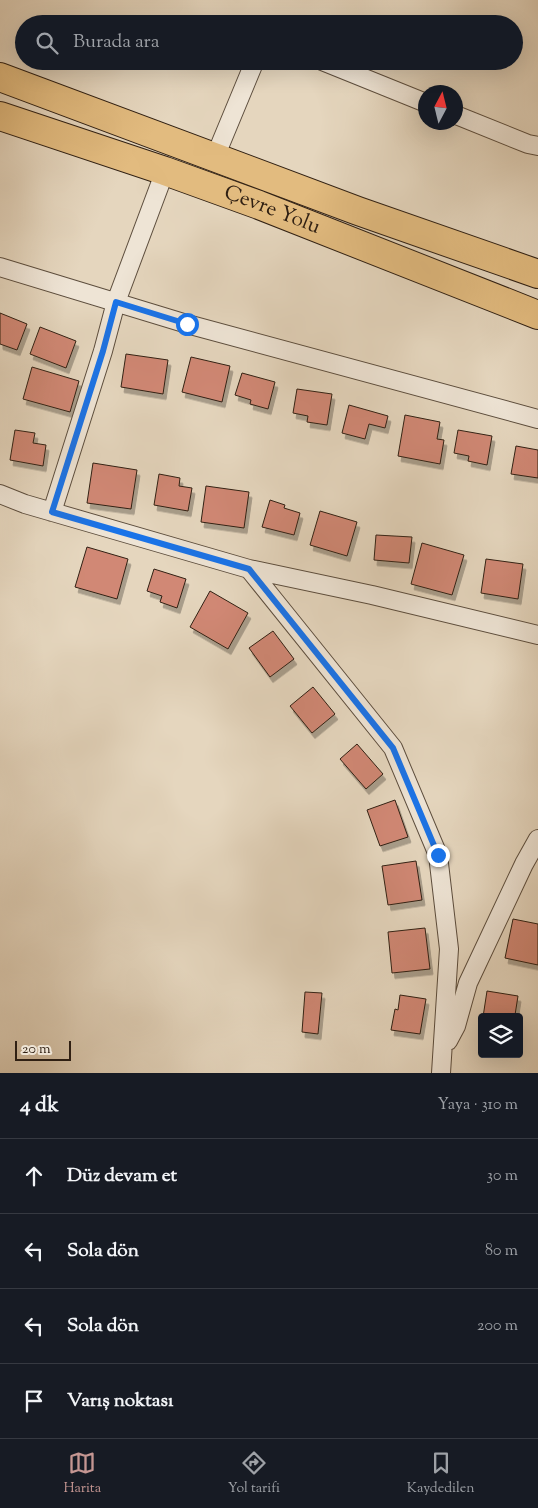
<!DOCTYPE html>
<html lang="tr">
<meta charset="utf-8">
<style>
body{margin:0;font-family:"Sorts Mill Goudy",serif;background:#242831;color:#f1f3f6}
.controls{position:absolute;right:15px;bottom:15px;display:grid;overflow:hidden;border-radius:5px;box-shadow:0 5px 20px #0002}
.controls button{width:45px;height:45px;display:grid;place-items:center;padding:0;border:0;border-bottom:1px solid #363941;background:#171b24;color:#f1f3f6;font:25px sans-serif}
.compass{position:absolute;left:418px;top:85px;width:45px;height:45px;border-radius:50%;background:#171b24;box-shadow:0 5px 20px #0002;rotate:7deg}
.scale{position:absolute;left:15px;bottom:12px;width:56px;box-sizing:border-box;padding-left:5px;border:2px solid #302013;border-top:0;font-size:14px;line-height:18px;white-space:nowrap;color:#302013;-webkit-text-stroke:4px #eee4d5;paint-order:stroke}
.stop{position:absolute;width:15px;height:15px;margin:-11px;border:4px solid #1a73e8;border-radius:50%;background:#fff}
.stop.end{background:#1a73e8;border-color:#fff;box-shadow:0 1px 5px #0008}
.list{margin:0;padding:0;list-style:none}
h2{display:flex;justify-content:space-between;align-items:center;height:65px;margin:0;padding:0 20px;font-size:21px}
h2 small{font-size:16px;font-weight:400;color:#9ea1a6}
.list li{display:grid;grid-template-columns:32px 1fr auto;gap:15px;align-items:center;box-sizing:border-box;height:75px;padding:0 20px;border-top:1px solid #363941}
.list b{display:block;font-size:19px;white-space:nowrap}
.list em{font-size:16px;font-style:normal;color:#9ea1a6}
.icon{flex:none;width:28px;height:28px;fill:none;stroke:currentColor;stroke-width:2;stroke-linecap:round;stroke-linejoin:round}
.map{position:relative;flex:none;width:538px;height:1073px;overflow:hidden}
.search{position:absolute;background:#171b24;box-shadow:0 5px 20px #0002;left:15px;right:15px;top:15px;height:55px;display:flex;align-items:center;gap:12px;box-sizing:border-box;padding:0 18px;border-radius:28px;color:#9ea1a6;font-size:19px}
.sheet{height:365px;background:#171b24}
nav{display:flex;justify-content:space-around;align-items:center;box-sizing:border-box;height:70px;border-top:1px solid #363941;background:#171b24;font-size:14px;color:#9ea1a6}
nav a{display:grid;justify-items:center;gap:2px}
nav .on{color:#c59692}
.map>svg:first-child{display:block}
.building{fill:#d18874;stroke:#302013;filter:url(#shadow)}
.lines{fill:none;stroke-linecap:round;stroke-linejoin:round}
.minor-casing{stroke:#5d4e3e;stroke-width:20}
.trunk-casing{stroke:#302013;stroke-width:30}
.minor{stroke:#eee4d5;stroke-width:18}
.trunk{stroke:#e2bb7f;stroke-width:28}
.route{stroke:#1a73e8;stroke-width:6}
.labels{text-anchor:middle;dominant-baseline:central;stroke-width:5;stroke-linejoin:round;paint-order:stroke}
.street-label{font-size:21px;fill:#302013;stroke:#eee4d5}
</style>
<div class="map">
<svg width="538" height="1073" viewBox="0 0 538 1073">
<defs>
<filter id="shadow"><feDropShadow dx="3" dy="5.5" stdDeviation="0" flood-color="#0004"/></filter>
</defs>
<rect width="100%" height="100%" fill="#e5d6be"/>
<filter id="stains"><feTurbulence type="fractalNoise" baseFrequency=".004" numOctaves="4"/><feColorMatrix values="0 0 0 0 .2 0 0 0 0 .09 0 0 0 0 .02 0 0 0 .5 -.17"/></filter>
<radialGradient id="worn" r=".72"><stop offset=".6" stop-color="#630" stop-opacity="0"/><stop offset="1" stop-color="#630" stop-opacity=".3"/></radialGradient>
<path class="building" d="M0,313L27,324L17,350L0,344Z
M40,327L76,341L66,368L30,354Z
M126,354L168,360L163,394L121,387Z
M191,357L230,366L222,402L182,392Z
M32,367L79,381L70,412L23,399Z
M242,373L275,382L268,409L250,404L251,400L235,395Z
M297,389L332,394L327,425L307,422L308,416L293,413Z
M349,405L388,416L385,428L369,424L365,439L342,433Z
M405,415L440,422L437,439L444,440L440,464L398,456Z
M15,430L35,433L33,443L46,445L43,466L10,460Z
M458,430L492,436L487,465L468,461L469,456L454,453Z
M516,446L538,450V478L511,474Z
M93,463L137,470L131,509L87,503Z
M159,474L180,478L179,486L192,488L188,511L154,505Z
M206,486L249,492L244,528L201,522Z
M270,500L285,505L284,508L300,513L294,535L262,527Z
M320,511L357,522L347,556L310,545Z
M376,535L412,537L409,563L374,560Z
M422,543L464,555L452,595L411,584Z
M87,547L128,559L117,599L75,587Z
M486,559L523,564L518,599L481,593Z
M154,569L186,579L177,608L160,602L162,596L147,591Z
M210,591L248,613L228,649L190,627Z
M273,631L294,659L270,677L249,648Z
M313,687L335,714L312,733L290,706Z
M357,744L383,774L366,789L340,759Z
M395,800L408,837L380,846L367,810Z
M416,861L422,900L388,905L382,866Z
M513,919L538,924V965L505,958Z
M425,928L430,969L392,973L388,932Z
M487,991L518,996L515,1015L504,1014L503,1017H483Z
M305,992L322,993L318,1034L302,1032Z
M400,995L426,999L420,1034L391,1030L395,1009L398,1010Z"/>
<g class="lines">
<g class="minor-casing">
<path id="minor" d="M322,61L426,103
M456,115L528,144L538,146
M215,157L254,63L257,61
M0,267L187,324L538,419
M0,494L25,504L249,569L393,748L438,855L449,949L441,1073
M52,512L103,351L116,302L165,171
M249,569L372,595L538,635
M448,1041L456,1026L468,983L524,864L538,839"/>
</g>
<g class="trunk-casing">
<g id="trunk">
<path d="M0,77L358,211L538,274"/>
<path id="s1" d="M0,116L165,171L259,205L538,315"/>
</g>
</g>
<use href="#minor" class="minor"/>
<use href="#trunk" class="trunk"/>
</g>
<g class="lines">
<path class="route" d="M187,324L116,302L103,351L52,512L249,569L393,748L438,855"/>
</g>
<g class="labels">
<g class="street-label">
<text stroke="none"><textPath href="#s1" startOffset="288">Çevre Yolu</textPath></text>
</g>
</g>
<rect width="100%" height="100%" filter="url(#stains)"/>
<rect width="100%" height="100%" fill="url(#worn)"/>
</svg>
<div class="controls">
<button><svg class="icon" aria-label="layers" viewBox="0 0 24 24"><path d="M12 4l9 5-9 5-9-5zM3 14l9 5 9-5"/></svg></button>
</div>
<svg class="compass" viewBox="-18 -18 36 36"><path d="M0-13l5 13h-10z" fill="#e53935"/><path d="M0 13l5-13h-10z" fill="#9ea1a6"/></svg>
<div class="scale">20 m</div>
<div class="stop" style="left:187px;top:324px"></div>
<div class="stop end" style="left:438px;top:855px"></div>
<div class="search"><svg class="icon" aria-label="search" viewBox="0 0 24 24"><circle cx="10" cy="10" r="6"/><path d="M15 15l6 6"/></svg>Burada ara</div>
</div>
<section class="sheet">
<h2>4 dk<small>Yaya · 310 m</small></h2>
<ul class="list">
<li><svg class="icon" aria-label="ahead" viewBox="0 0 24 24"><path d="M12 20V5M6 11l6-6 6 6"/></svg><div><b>Düz devam et</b></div><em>30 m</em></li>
<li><svg class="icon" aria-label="left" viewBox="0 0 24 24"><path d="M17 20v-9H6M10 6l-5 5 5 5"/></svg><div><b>Sola dön</b></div><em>80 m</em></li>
<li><svg class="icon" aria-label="left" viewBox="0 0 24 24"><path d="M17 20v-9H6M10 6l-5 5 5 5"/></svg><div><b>Sola dön</b></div><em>200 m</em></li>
<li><svg class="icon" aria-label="arrive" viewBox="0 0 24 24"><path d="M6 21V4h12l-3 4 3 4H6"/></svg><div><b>Varış noktası</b></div></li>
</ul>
</section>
<nav>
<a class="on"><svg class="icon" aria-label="map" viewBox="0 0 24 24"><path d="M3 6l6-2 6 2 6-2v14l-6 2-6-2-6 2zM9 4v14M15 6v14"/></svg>Harita</a>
<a><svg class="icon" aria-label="directions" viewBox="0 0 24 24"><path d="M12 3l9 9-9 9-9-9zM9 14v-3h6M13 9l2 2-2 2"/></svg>Yol tarifi</a>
<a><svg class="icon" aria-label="saved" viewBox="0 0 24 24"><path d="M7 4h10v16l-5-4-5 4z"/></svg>Kaydedilen</a>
</nav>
